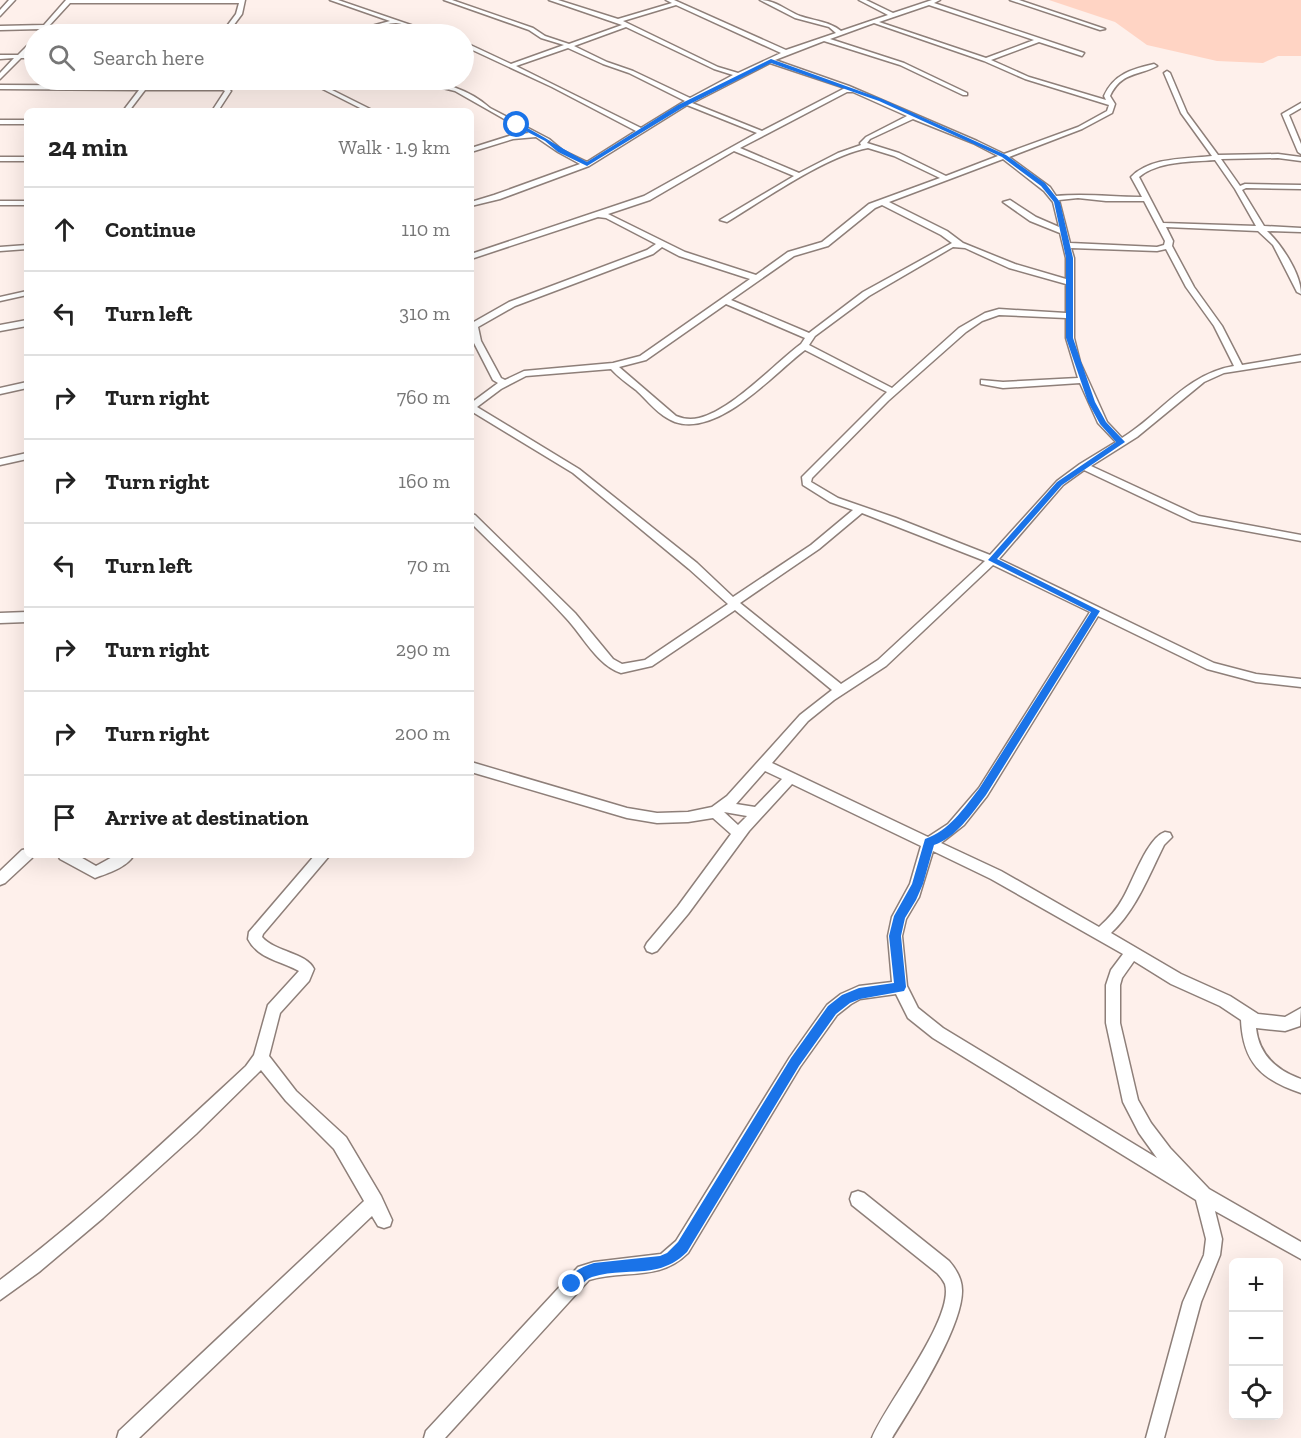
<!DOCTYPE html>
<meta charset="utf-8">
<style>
body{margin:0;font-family:"Zilla Slab",serif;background:#f2f2f2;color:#222}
.controls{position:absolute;right:18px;bottom:18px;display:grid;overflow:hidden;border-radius:9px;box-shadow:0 6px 24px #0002}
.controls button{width:54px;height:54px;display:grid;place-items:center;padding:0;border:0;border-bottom:2px solid #e0e0e0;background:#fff;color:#222;font:30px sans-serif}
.stop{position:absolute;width:18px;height:18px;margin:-14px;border:4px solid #1a73e8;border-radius:50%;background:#fff}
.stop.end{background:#1a73e8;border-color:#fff;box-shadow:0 2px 6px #0008}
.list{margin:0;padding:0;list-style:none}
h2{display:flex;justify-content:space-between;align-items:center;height:78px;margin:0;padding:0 24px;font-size:26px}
h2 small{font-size:20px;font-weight:400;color:#767676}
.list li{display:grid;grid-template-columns:39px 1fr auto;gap:18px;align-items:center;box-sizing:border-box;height:84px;padding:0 24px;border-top:2px solid #e0e0e0}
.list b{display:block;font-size:22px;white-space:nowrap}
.list em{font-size:20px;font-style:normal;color:#767676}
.icon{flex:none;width:33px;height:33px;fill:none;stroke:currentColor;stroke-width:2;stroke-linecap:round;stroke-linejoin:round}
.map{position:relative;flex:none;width:1301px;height:1438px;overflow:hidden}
.search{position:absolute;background:#fff;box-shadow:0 6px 24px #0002;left:24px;top:24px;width:450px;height:66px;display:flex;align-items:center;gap:15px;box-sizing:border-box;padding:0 21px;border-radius:33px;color:#767676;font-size:22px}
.panel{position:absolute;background:#fff;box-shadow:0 6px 24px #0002;left:24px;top:108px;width:450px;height:750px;border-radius:9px}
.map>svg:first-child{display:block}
.green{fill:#ffd4c4}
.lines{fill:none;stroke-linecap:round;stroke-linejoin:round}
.minor-casing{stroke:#8e7f79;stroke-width:3}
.tertiary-casing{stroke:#8e7f79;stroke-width:3}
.minor{fill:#fff;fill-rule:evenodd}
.tertiary{fill:#fff;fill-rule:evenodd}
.route{fill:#1a73e8}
</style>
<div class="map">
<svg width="1301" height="1438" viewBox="0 0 1301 1438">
<rect width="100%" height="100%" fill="#fef0eb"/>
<path class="green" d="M1049,0H1301V56H1278L1263,63L1217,61L1147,45L1115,22Z"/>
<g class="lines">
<g class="minor-casing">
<path id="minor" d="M9,0H15L0,16V10Z
M66,0H245L242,14L233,26H291L318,34H310L291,30L265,29L45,31L42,33L39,31L41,29L0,30V26L44,25ZM70,3H239L236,14L227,26L48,27Z
M330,0H338L437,34C423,36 410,24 396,23C382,23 362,34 345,34L346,33L390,21Z
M444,0H452L533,28L545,36L569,44L622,25L549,0H558L618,19L672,3L666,0H674L786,50L836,33L829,27L795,18L760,0C775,0 787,11 800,16C814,21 829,21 841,31L888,15L859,0H866L893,13L932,0H940L934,3L1084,53L1082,56L1039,42L991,60L1029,77L1106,100L1104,96C1114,74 1132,69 1154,64L1157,66C1138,76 1121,72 1110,96L1115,104L1112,113L1082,129L1009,157L1050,187L1056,196C1085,193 1113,197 1142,197L1131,177C1150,157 1186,159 1212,156L1181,113L1164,73L1167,71L1170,73L1187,113L1218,155L1278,154L1301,157V161L1278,158L1221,159L1240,186L1245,184L1301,185V189L1246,188L1242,190L1264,226L1301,228V232L1267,231C1282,245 1301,274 1301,294L1297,292L1273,245L1258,231L1166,227L1173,241L1172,246L1194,287L1222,326L1242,365L1301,355V361L1224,373L1204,382L1137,437L1091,466L1199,516L1301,535V541L1192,521L1084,470L1063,485L999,559L1214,663L1256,674L1301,679V687L1256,682L1207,669L1098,616L987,796L964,825L941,843L1001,871L1099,927C1109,918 1117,909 1123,898C1133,881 1147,838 1165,832L1170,833L1172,837L1164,845C1149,875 1136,910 1111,933L1181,974L1230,996L1258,1014L1285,1017L1301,1008L1300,1026L1285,1031L1256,1028C1259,1055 1276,1070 1301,1079V1093C1262,1080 1243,1063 1241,1020L1220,1006L1171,984L1134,961L1122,978L1120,985V1023L1138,1100L1151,1123L1170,1148L1209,1189L1301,1242V1259L1215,1211L1222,1239L1220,1255L1201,1302L1164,1438H1146L1183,1302L1204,1255L1206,1239L1196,1200L933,1038L908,1018L896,994L860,999L851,1004L837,1015L800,1067L688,1253C659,1282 625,1269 589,1280L445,1438H424L426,1431L578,1267L594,1262L661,1254L676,1241L790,1057L827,1005L841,994L859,986L892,982L888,936L892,917L910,884L921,846L792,784L749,831L688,914L657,951L652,953L647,951L645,947L647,943L678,906L731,834L713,818L688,822L657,823L627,818L471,772V762L627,808L657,813L688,812L712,807L727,796L800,715L832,690L735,610L652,666L621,673C597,665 583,636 566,618C536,585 503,555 471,523V514L475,515L575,613L613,659L622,664L645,660L728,604L689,569L573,473L471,411V403L498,383L493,380L473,341L472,323L509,302L647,250L656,244L606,218L598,217L471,259V254L644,196L757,133L687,105L589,166L500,199L471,206V202L494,195L580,164L558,152L536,137L513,139L471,152V148L512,135L529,133L455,91L414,81L413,80C440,80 470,90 490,108L549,139L562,150L587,162L636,131L552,87L464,46V42L511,64L564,45L541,38L529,30ZM676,5L781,53L738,73L718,67L623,21ZM929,5L1034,40L986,58L879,22ZM874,23L984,61L1025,79L1109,105L1107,111L1078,127L1004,154L977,141L849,86L775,60L824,41L900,65L963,95H967V93L904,63L830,39ZM626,27L714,69L733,75L690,98L633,71L607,62L574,46ZM568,48L603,64L629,73L685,101L641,128L516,66ZM770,63L845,88L762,131L692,103ZM847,92H853L907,116L866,137L860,143L861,145L838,153L799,173L740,148ZM913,119L973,143L998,156L946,176L899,153L867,143L870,139ZM868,148L894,156L940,178L869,204L822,242L788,252L756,275L685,252L608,214L650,200L734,151L794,176L720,220L727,222C765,199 826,156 868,148ZM1003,159L1044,191L1053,202L1059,227L1036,217L1010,200L1003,202L1030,221L1060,233L1066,258V279L1015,264L963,243L947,231L889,202ZM1215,160L1235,189L1256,226L1163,223L1139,177C1158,161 1191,162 1215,160ZM1078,198L1106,201H1144L1165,241L1164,245L1157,247L1070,243L1059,200ZM882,205L941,235L952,243L863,292L809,333L731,300L794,256L828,246L875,208ZM662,247L679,256L750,279L640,356L613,363L524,371L505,380L501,378L481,341L478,327L515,306L653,254ZM953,247L965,248L1009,268L1066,284V313L999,309L985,313L959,328L892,388L809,345L815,336L869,296ZM1071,248L1157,251L1166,249L1186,287L1214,326L1234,366C1186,374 1161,414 1122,438L1107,422L1080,362L1074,338V258ZM726,304L805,338L801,344C773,365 732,410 699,418C691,420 683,419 676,416L619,367L646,360ZM999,315L1066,318V338L1078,378L1003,382L981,380V384L1003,388L1080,383L1098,423L1116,442L1080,464L1057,481L990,555L896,518L838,498L811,482L812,478L888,401L966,332L982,321ZM805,350L887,392L802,477L803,485L830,502L853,510L811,545L733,597L697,563L579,469L477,407L501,389L526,376L611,369C618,377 627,383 636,390C648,401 659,416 675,422C719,437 773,374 805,350ZM862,513L985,561L878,660L841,684L740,603L819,549ZM993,565L1090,612L979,788L948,824L928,837L772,763L808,721L834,700L886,666ZM765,771L782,779L755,807L736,804ZM724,812L747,816L738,825ZM933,851L991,879L1123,954L1111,970L1106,985V1023L1123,1102L1139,1133L1157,1158L943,1028L918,1008L907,986L902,936L906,919L919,897Z
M1010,0H1019L1105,29L1100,30Z
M34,39V44L25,54H34V58H21L0,79V73L14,58L0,59V55H18Z
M305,80H312L374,111H366Z
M0,85L225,86L231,91L218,111H212L225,91L223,90H145L129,111H123L139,90L0,89Z
M1301,103V108L1289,115L1301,144V154L1298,152L1282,114Z
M0,120H27V124H0Z
M0,157H27V161H0Z
M0,201H27V205H0Z
M27,245V249L0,251V247Z
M27,291V295L0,301V297Z
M27,320V326L0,331V325Z
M27,382V388L0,394V388Z
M27,453V459L0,465V459Z
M27,849V855H33L32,858L5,883L0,885V871L22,850Z
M58,855H77L96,866L116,855H134C126,868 108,873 95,878L60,859Z
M315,855H330L263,934L262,937C275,952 307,953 314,969L309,981L280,1013L269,1056L296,1091L346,1137L381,1196L392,1220L390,1226L384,1228L378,1226L372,1216L139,1438H117L119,1431L364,1201L334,1149L286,1101L261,1070L196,1134L103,1218L39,1272L0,1300V1280C87,1215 166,1140 246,1066L254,1055L268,1005L299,971C281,961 258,959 248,939L249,932Z
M858,1191L864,1193L949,1261C956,1269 962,1279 962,1290C963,1327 912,1406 892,1438H872C885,1405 955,1318 945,1284C943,1280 940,1276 937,1273L852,1205L850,1199L852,1193Z"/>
</g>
<g class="tertiary-casing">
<path id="tertiary" d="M27,612V622L0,623V613Z"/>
</g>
<use href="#minor" class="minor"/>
<use href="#tertiary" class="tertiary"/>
</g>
<path class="route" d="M771,59L882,99L1006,155L1045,183L1060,202L1073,258V338L1095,402L1106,422L1125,442L1062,485L997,559L1100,611L986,795C972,813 956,838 934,845L923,884L916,900L905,918L901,936L906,987L904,991L860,999L850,1003L836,1014L799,1066L687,1252C658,1281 626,1266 592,1277C584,1280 580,1288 572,1291L567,1289L565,1284C570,1272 582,1267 594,1263L660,1256L667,1253L678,1242L791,1058L828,1006L842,995L859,988L894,983L889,936L894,916L912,884L925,839C949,831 964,808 979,789L1091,612L988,560L1057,482L1116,442L1100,424L1088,402L1066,338V258L1054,202L1041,186L1002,157L879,101L771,63L682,108L587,166L558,152L545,141L514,125L519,124C543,135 563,150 587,162L678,105Z"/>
</svg>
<div class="controls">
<button>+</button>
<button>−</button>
<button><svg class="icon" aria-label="locate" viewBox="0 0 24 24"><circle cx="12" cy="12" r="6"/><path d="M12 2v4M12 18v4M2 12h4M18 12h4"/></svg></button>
</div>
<div class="stop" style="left:517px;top:125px"></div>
<div class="stop end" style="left:572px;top:1284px"></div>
<div class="search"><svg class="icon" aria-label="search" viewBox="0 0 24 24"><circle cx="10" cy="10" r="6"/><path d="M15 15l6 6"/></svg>Search here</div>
<section class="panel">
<h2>24 min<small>Walk · 1.9 km</small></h2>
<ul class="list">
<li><svg class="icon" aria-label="ahead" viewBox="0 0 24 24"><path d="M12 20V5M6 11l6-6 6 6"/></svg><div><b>Continue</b></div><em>110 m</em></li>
<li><svg class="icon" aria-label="left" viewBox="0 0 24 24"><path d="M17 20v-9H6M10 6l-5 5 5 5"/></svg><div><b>Turn left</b></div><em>310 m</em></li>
<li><svg class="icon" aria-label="right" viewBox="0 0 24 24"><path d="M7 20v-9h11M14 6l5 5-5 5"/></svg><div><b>Turn right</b></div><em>760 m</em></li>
<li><svg class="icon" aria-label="right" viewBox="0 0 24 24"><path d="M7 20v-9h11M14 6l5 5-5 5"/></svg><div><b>Turn right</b></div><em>160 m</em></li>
<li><svg class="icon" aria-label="left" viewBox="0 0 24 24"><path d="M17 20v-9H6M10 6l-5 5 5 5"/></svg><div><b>Turn left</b></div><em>70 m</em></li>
<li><svg class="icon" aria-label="right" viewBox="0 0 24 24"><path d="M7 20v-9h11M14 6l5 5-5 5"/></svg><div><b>Turn right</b></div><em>290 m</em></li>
<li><svg class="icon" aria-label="right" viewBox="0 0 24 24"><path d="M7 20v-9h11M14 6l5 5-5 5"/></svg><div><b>Turn right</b></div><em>200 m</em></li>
<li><svg class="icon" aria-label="arrive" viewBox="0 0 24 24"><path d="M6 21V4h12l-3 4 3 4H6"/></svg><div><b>Arrive at destination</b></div></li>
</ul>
</section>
</div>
